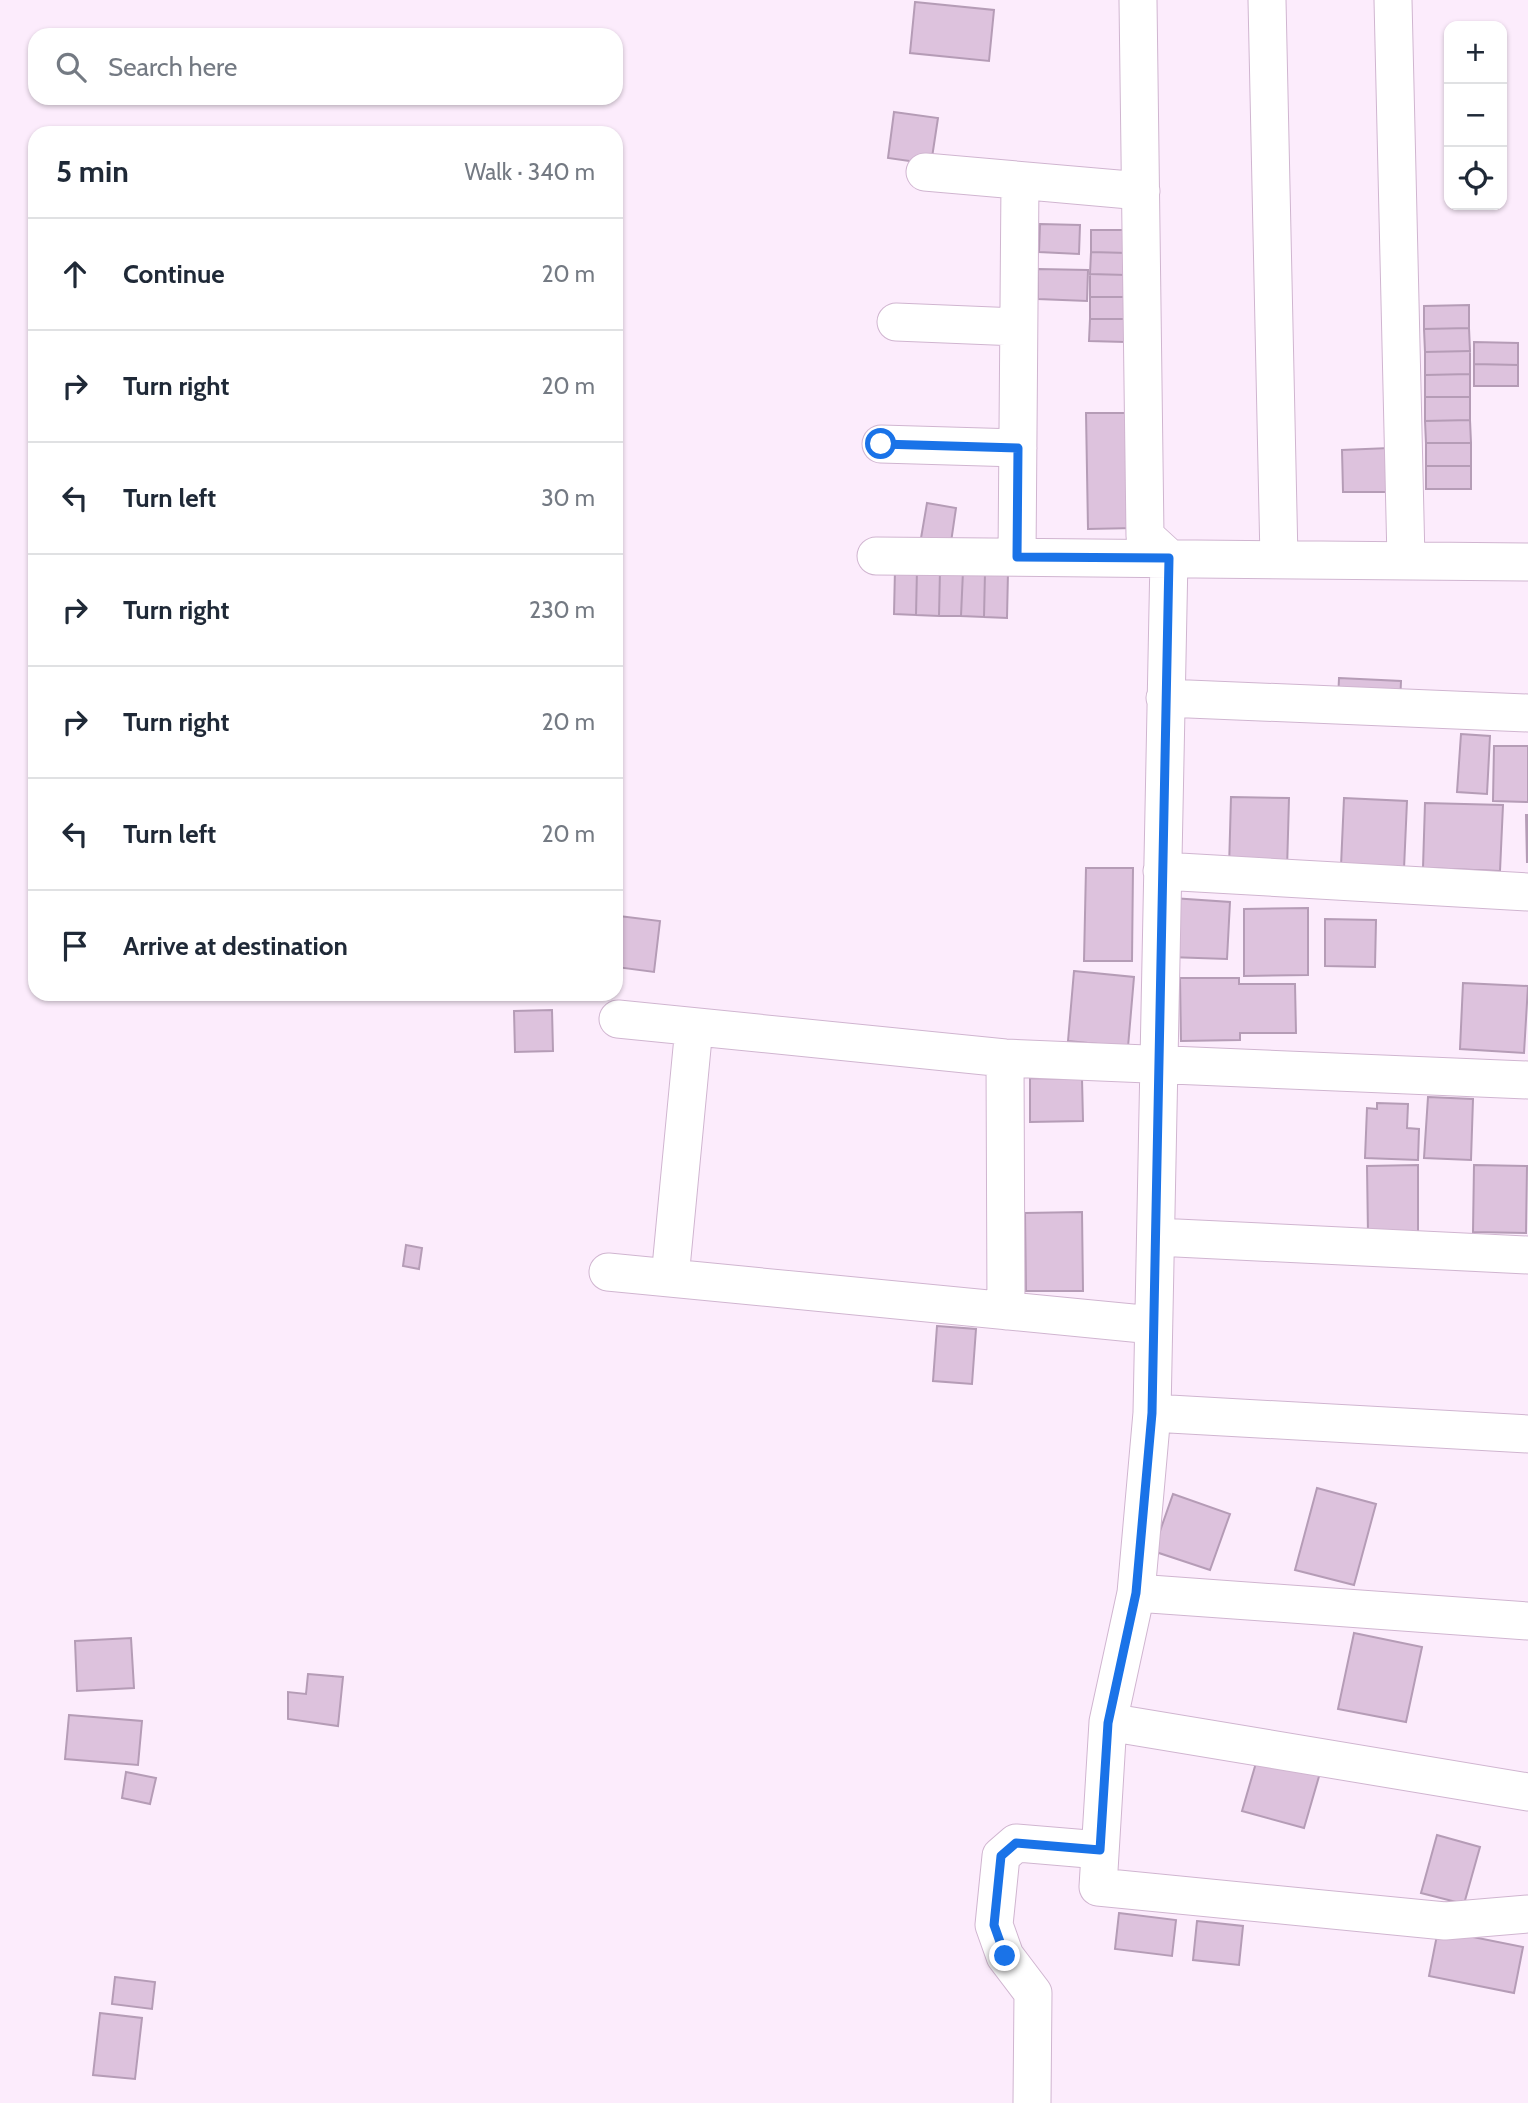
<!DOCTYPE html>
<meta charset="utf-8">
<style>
body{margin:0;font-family:Cabin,sans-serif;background:#f2f2f3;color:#1f2937}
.controls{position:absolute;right:21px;top:21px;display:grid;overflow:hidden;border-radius:14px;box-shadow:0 2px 5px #0004}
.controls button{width:63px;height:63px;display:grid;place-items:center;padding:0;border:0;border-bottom:2px solid #e0e1e3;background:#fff;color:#1f2937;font:35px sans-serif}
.stop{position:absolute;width:21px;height:21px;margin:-16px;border:5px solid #1a73e8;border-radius:50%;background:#fff}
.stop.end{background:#1a73e8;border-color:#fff;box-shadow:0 2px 7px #0008}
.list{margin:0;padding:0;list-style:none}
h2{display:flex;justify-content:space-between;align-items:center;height:91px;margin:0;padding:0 28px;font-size:30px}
h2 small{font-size:23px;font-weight:400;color:#747a83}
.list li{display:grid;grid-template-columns:46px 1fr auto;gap:21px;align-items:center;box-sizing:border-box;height:112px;padding:0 28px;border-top:2px solid #e0e1e3}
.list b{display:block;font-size:26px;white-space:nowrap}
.list em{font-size:23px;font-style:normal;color:#747a83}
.icon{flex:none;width:38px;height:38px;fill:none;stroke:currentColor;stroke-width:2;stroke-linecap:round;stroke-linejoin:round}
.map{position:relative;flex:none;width:1528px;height:2103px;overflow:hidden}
.search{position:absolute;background:#fff;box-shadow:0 2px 5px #0004;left:28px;top:28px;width:595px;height:77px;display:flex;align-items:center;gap:18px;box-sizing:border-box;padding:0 24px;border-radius:21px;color:#747a83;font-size:26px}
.panel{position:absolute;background:#fff;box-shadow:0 2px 5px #0004;left:28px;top:126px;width:595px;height:875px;border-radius:21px}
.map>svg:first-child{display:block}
.building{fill:#ddc2dd;stroke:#b59cb6;stroke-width:2}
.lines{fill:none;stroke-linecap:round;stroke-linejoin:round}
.minor-casing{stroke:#d0b5d0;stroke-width:39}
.minor{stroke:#fff;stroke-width:37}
.route{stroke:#1a73e8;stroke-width:9}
</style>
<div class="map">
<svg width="1528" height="2103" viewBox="0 0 1528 2103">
<rect width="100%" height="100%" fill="#fcecfc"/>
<path class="building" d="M915,2L994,10L989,61L910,53Z
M894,112L938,118L931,164L888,158Z
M1040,224L1080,225L1079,254L1039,252Z
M1091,230H1127V253L1091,252Z
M1091,252L1127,253L1126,275L1090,274Z
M1038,269L1088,270L1087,301L1038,299Z
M1090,274L1126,275V297H1090Z
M1090,297H1126V319H1090Z
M1469,305V328L1424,329V306Z
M1090,319H1126L1125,342L1089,341Z
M1469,328L1470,351L1425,352L1424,329Z
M1474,342L1518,343V365L1474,364Z
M1470,351V374L1425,375V352Z
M1474,364L1518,365V386H1474Z
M1470,374V397H1425V375Z
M1425,397H1470V420L1425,421Z
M1086,413H1133L1135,528L1088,529Z
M1470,420L1471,443H1426L1425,421Z
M1426,443H1471V466H1426Z
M1389,448V492H1343L1342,450Z
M1426,466H1471V489H1426Z
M927,503L956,508L950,549L920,544Z
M895,569H917L916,615L894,614Z
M917,569L940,570L939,616L916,615Z
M940,570L963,571L961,616H939Z
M963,571L985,572L984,617L961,616Z
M985,572H1008L1007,618L984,617Z
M1339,678L1401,681L1400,704L1338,701Z
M1461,734L1490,736L1487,794L1457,792Z
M1494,746H1528V802L1493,801Z
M1231,797L1289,798L1287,870L1229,868Z
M1344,798L1407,801L1404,869L1341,866Z
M1425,803L1503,805L1500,871L1423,868Z
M1526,815H1528V862H1527Z
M1086,868H1133L1132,961H1084Z
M1172,898L1230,902L1227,959L1169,957Z
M1308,908V975L1244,976V909Z
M619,916L660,921L654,972L616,967Z
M1325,919L1376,920L1375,967L1325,966Z
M1074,971L1134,977L1128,1047L1068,1041Z
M1180,978H1239V984H1295L1296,1033H1240V1040L1181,1041Z
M1463,983L1528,986L1524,1053L1460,1049Z
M552,1010L553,1051L515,1052L514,1011Z
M1030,1078L1082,1079L1083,1121L1030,1122Z
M1428,1097L1473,1099L1471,1160L1424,1158Z
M1377,1103L1408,1104L1407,1128L1419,1129L1418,1160L1365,1158L1367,1108L1377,1109Z
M1418,1165V1233L1368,1234L1367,1166Z
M1474,1165L1527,1166L1526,1233L1473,1232Z
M1082,1212L1083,1291H1026L1025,1213Z
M406,1245L422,1248L419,1269L403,1266Z
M937,1326L976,1329L972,1384L933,1381Z
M1317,1488L1376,1504L1354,1585L1295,1570Z
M1173,1494L1230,1514L1210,1570L1153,1551Z
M1354,1633L1422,1647L1406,1722L1338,1709Z
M131,1638L134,1688L77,1691L75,1641Z
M308,1674L343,1677L338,1726L288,1719V1692L306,1694Z
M69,1715L142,1721L138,1765L65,1759Z
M1258,1756L1320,1773L1304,1828L1242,1811Z
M126,1772L156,1778L150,1804L122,1798Z
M1437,1835L1480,1847L1464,1904L1421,1893Z
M1119,1913L1176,1920L1172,1956L1115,1949Z
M1197,1921L1243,1926L1239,1965L1193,1960Z
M1438,1930L1523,1947L1514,1993L1429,1976Z
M115,1977L155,1982L152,2009L112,2004Z
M100,2013L142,2018L135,2079L93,2075Z"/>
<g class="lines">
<g class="minor-casing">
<path id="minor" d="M1138,0L1145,536L1169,558L1152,1413L1136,1593L1108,1722L1098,1887L1445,1921L1528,1914
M1267,0L1279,559
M1393,0L1406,560
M925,172L1141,191
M896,322L1018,327
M881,444L1018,448
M876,556L1528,562
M1017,557L1020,181
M1165,698L1528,713
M1162,871L1528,892
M618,1019L1005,1058L1528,1080
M1005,1058L1006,1311
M1156,1237L1528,1255
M608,1272L1153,1325
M670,1278L694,1027
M1152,1413L1528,1434
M1136,1593L1528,1621
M1108,1722L1528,1792
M1032,2103L1033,1993L1005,1956L994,1925L1001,1856L1016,1843L1100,1850"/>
</g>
<use href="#minor" class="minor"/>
</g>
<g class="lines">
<path class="route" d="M881,444L1018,448L1017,557L1169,558L1152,1413L1136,1593L1108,1723L1100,1850L1016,1843L1001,1856L994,1925L1005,1956"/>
</g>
</svg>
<div class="controls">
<button>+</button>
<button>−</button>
<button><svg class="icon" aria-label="locate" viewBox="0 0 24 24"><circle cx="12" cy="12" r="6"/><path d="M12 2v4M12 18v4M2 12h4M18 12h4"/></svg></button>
</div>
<div class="stop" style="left:881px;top:444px"></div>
<div class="stop end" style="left:1005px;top:1956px"></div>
<div class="search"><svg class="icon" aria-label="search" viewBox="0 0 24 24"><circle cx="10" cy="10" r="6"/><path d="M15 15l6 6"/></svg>Search here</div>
<section class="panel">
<h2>5 min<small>Walk · 340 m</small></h2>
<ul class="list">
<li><svg class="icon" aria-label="ahead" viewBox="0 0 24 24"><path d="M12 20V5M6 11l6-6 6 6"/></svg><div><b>Continue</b></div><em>20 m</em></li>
<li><svg class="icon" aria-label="right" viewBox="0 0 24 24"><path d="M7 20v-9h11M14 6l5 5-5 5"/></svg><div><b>Turn right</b></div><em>20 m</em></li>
<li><svg class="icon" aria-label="left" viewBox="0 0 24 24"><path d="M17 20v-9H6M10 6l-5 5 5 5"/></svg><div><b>Turn left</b></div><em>30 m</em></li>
<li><svg class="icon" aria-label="right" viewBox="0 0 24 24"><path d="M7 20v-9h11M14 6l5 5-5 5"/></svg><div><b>Turn right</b></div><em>230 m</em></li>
<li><svg class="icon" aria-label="right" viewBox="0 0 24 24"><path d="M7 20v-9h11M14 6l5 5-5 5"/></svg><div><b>Turn right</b></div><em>20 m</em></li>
<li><svg class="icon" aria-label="left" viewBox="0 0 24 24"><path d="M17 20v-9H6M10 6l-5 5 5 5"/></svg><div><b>Turn left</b></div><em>20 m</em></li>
<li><svg class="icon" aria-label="arrive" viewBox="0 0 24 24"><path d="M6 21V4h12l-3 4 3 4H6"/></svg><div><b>Arrive at destination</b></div></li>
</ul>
</section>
</div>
